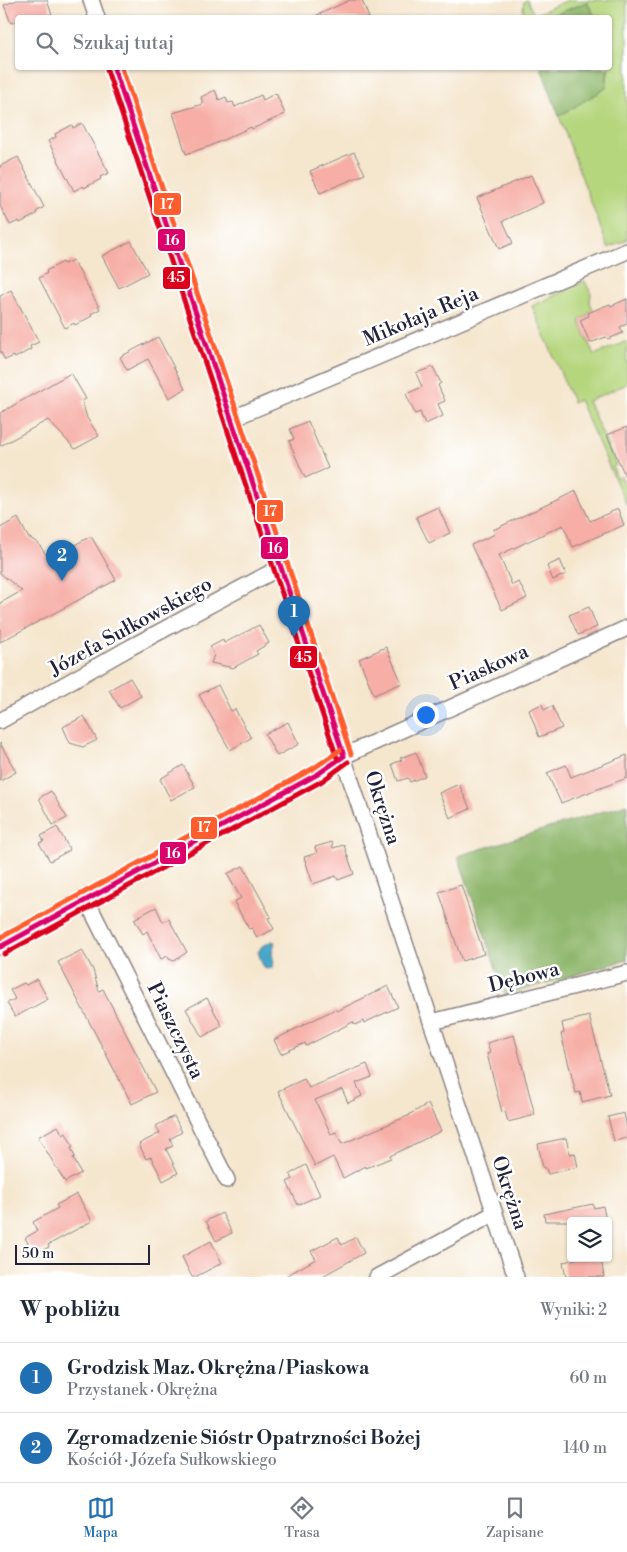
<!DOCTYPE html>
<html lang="pl">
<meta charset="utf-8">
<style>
body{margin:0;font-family:"Libre Bodoni",serif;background:#f2f2f3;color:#1f2937}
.controls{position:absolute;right:15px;bottom:15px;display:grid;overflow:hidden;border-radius:5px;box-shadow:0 1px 4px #0004}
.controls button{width:45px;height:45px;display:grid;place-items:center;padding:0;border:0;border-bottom:1px solid #e0e1e3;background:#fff;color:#1f2937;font:25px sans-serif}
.scale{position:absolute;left:15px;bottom:12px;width:135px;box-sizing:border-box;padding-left:5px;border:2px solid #22223b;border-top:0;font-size:14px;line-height:18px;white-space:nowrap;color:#22223b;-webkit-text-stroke:4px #fff;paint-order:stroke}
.you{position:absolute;left:425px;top:714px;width:18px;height:18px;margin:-12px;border:4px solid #fff;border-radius:50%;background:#1a73e8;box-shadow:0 0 0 8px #1a73e833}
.badge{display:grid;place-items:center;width:32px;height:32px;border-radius:50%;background:#1f6fb2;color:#fff;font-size:16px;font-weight:700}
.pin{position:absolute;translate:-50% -41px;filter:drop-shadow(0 1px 2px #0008)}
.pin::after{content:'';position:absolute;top:26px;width:18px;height:15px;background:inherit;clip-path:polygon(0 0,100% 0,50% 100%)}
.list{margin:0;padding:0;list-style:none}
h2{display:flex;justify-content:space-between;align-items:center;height:65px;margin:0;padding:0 20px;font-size:21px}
h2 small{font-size:16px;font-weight:400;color:#747a83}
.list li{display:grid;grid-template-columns:32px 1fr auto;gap:15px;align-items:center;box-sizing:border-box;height:70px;padding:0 20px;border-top:1px solid #e0e1e3}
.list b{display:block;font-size:19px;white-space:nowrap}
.list p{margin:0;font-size:16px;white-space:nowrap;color:#747a83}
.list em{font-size:16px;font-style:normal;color:#747a83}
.icon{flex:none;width:28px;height:28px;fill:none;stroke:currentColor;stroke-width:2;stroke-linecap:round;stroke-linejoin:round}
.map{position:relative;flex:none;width:627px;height:1277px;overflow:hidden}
.search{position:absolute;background:#fff;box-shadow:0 1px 4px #0004;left:15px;right:15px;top:15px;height:55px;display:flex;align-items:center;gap:12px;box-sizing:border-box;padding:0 18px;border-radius:5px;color:#747a83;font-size:19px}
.sheet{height:205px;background:#fff}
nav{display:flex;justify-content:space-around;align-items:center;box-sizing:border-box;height:70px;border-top:1px solid #e0e1e3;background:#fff;font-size:14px;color:#747a83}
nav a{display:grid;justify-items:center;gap:2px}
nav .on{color:#1f6fb2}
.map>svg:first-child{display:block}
.green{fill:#b6d67e;stroke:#6c7c5c}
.forest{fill:#90b76d;stroke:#596c54}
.water{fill:#49a5c8;stroke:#366482}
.building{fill:#f6aea6}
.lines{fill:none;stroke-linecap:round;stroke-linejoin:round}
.street-casing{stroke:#8c8484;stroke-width:18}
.street{stroke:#fff;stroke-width:15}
.bus-1-casing{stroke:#fff;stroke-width:9}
.bus-2-casing{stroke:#fff;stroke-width:9}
.bus-3-casing{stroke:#fff;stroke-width:9}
.bus-1{stroke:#dc006a;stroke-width:5}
.bus-2{stroke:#db011c;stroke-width:5}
.bus-3{stroke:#ff5d2d;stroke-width:5}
.labels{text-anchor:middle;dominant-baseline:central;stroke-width:5;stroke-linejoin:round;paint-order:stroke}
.street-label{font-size:20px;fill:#22223b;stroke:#fff}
.line-badge{stroke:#fff;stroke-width:2}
.badge-label{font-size:14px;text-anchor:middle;font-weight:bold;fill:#fff}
</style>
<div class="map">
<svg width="627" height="1277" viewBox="0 0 627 1277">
<rect width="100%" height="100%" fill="#fff"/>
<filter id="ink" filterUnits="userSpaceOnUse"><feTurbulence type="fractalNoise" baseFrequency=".02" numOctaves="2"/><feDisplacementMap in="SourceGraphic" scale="10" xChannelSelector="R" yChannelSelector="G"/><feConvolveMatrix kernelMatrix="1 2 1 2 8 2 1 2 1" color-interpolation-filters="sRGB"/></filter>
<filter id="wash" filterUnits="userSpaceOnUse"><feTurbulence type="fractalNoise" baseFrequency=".0096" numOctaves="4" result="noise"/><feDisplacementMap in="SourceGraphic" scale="20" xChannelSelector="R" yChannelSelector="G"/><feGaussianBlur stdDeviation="1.12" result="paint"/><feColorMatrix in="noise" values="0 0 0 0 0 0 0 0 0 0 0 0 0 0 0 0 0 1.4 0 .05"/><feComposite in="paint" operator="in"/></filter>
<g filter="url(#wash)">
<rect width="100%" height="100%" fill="#f5e6ce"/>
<path class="green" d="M527,0L534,15L568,0H627V240L608,248L559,116L606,88L611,50L610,18L595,17L587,2L549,17H522L524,1Z
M585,281L591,294L590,302L593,310L588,313V316L579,320L594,355L627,341V384L588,401L616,465L613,467L617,478L621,476L627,489V506L579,400L573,402L532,306Z
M303,613L309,619L323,661H320Z"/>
<path class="forest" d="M587,2L595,17H549Z
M541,68H608L606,88L559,116Z
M627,804V960L505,995L458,856Z"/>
<path class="water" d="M272,941L275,942L272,953L274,963L272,968L266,969L262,964L258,952L262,946Z"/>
<g id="blocks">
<path class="building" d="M17,0H47L53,18H18V21L11,23L4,5Z
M350,0H362L369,18H311Z
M215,90L219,100L226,97L228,103L233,102L235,107L261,95L263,100L276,93L285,114L252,129L251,127L210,146L186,154L173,113L203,104L201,97Z
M82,123L109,173L100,177L101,179L84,188L83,186L74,191L48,141L56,137L55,134L72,125L73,128Z
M354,152L365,174L320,193L310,171Z
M18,157L44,207L36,212L37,214L20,223L19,221L10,225L0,206V166Z
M531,175L543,203L503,221L513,243L499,249L477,198Z
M131,241L148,273L119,288L102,256Z
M73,260L100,309L91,314L92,316L75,325L74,323L65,328L39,278L47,273L46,271L63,262L64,264Z
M11,290L39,342L30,346L31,349L15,358L14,356L5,360L0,351V296Z
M627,299V324L620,327L623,333L608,339L606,337L590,343L580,320L589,316L588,313L602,307L610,304L611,306Z
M158,337L185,389L169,398L148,359L127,370L120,357Z
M433,367L441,383L438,385L445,401L438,404L443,416L425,424L420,412L415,414L406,394L422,387L416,373Z
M71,373L86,399L82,401L87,418L99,436L75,449L48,420L0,446V413Z
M308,421L328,468L305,478L289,441L294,439L290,429Z
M627,427V480L607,435Z
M576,491L590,521L618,509L624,525L573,547L563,525L499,555L512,585L519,582L527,598L502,610L471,545L495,534L493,530Z
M438,507L450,533L429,543L416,517Z
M18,518L28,537L38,543L49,559L91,536L116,580L0,642V603L22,591L0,573V528Z
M560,560L566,574L553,580L547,566Z
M589,607L597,627L578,635L569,615Z
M259,625L269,643L256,651L258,654L233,668L211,663L214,655L210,647L223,640L224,643L236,637Z
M386,647L402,683L374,695L359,659Z
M130,678L141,696L120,708L109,690Z
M218,685L231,711L235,709L251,738L230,750L199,695Z
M542,704L544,710L552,706L562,728L539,737L529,710Z
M84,716L97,740L83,747L70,743L63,727Z
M288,722L299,744L277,756L265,734Z
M0,743L16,772L0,781Z
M416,752L425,776L410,782L408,778L398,781L392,764L402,760L400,758Z
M627,755V778L561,803L547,773L566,765L571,777Z
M183,765L195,787L171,800L160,779Z
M459,784L470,809L450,818L439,793Z
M51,791L67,818L53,825L39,798Z
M57,827L70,850L50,861L39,843L44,841L41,836Z
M332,842L333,848L344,845L354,874L338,880L336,876L313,884L304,857L317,853L315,847Z
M243,866L271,917L268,918L274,929L257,938L252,928L249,929L234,902L241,898L227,874Z
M461,885L484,954L462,961L439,892Z
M156,907L163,922L169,919L187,952L174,961L169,959L168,956L161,959L147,931L143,934L134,919Z
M82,950L93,970L99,991L103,989L156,1092L132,1104L58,962Z
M37,979L48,999L15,1017L7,1003L15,999L10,990L24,983L26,985Z
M388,986L398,1007L364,1023L363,1021L355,1025L353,1022L306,1046L305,1043L281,1054L274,1040L335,1009L337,1011Z
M207,998L222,1026L202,1037L186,1009Z
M589,1016L610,1095L582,1102L580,1092L576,1093L561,1034L564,1033L562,1023Z
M514,1035L535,1115L508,1122L505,1111L502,1112L497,1093L487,1054L490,1053L487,1043Z
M367,1064L372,1077L356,1083L362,1096L348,1103L342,1089L315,1100L331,1134L336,1132L342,1144L410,1115V1114L428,1104L441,1131L390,1156L391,1158L366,1168V1166L343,1178L333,1157L315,1166L278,1091L304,1079L309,1088Z
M624,1113L627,1128V1138L614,1141L608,1117Z
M174,1116L182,1132L170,1139L173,1146L166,1149L178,1173L163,1181L151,1157L146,1159L139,1144L160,1133L156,1126Z
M58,1126L63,1135L66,1133L73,1147L71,1148L75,1157L73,1158L81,1173L65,1182L38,1137Z
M566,1138L570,1154L575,1153L578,1167L548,1174L546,1168H543L538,1144Z
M306,1165L320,1195L298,1205L287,1182L293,1179L290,1174Z
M77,1194L92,1221L48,1245L49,1247L35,1254L25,1238L37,1231L33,1222L58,1208L56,1205Z
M593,1204L594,1208L603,1206L606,1221H545L544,1214Z
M222,1213L232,1233L216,1241L206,1221Z
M338,1237L342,1245L356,1237L364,1253L321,1277H284L316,1259L311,1251Z
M211,1241L222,1263L195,1277H192L182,1257Z
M581,1258H601L604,1277H566L563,1262Z"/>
</g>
</g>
<g filter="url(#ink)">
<use href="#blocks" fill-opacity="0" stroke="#8c8484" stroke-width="1"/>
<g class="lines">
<g class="street-casing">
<path id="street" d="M91,0L97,18
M114,68L516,1277
M231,419L627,251
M0,721L131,647L281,567
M87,901L227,1180
M0,947L318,774L344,756L627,628
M432,1022L627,973
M377,1277L495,1213"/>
</g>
<use href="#street" class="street"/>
<g class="bus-1-casing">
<path id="bus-1" d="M114,68L344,756
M0,947L318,774L344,756"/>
</g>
<g class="bus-2-casing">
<path id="bus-2" d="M107,70L337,758
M4,954L322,781L348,762"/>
</g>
<g class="bus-3-casing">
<path id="bus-3" d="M122,68L351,754
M0,938L314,768L340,750"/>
</g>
<use href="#bus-1" class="bus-1"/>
<use href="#bus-2" class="bus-2"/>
<use href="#bus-3" class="bus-3"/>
</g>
</g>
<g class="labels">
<g class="street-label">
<text transform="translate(421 317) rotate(-23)">Mikołaja Reja</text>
<text transform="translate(131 627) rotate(-29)">Józefa Sułkowskiego</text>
<text transform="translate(489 668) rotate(-24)">Piaskowa</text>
<text transform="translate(382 808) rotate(72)">Okrężna</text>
<text transform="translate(524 978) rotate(-14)">Dębowa</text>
<text transform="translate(175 1031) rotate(64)">Piaszczysta</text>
<text transform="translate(509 1193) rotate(72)">Okrężna</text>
</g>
</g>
<g class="line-badge">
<rect x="153" y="192" width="29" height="24" rx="5" fill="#ff5d2d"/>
<rect x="157" y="228" width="29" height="24" rx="5" fill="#dc006a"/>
<rect x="162" y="266" width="29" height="24" rx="5" fill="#db011c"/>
<rect x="256" y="499" width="28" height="24" rx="5" fill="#ff5d2d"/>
<rect x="260" y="536" width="29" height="24" rx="5" fill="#dc006a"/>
<rect x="289" y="645" width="29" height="24" rx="5" fill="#db011c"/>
<rect x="190" y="816" width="28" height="24" rx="5" fill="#ff5d2d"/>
<rect x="159" y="841" width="28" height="24" rx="5" fill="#dc006a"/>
</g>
<g class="badge-label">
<text x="167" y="209">17</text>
<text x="172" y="245">16</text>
<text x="176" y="282">45</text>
<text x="270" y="516">17</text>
<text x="275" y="553">16</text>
<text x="303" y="662">45</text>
<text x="204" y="832">17</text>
<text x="173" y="858">16</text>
</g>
</svg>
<div class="controls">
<button><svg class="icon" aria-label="layers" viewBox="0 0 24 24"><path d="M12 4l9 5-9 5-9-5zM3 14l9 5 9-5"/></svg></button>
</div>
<div class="scale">50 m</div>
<div class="you"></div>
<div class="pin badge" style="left:294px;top:637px">1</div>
<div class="pin badge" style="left:62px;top:581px">2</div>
<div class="search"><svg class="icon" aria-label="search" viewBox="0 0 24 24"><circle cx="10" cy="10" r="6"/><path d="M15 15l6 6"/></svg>Szukaj tutaj</div>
</div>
<section class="sheet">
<h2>W pobliżu<small>Wyniki: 2</small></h2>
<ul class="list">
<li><span class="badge">1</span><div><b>Grodzisk Maz. Okrężna / Piaskowa</b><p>Przystanek · Okrężna</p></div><em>60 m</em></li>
<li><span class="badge">2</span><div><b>Zgromadzenie Sióstr Opatrzności Bożej</b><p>Kościół · Józefa Sułkowskiego</p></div><em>140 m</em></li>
</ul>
</section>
<nav>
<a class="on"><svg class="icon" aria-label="map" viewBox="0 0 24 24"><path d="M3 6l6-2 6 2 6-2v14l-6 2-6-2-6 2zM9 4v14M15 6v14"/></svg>Mapa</a>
<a><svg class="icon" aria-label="directions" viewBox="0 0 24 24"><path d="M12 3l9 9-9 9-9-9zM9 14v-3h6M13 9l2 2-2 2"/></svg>Trasa</a>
<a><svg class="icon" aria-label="saved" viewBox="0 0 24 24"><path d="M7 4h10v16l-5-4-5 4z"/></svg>Zapisane</a>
</nav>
